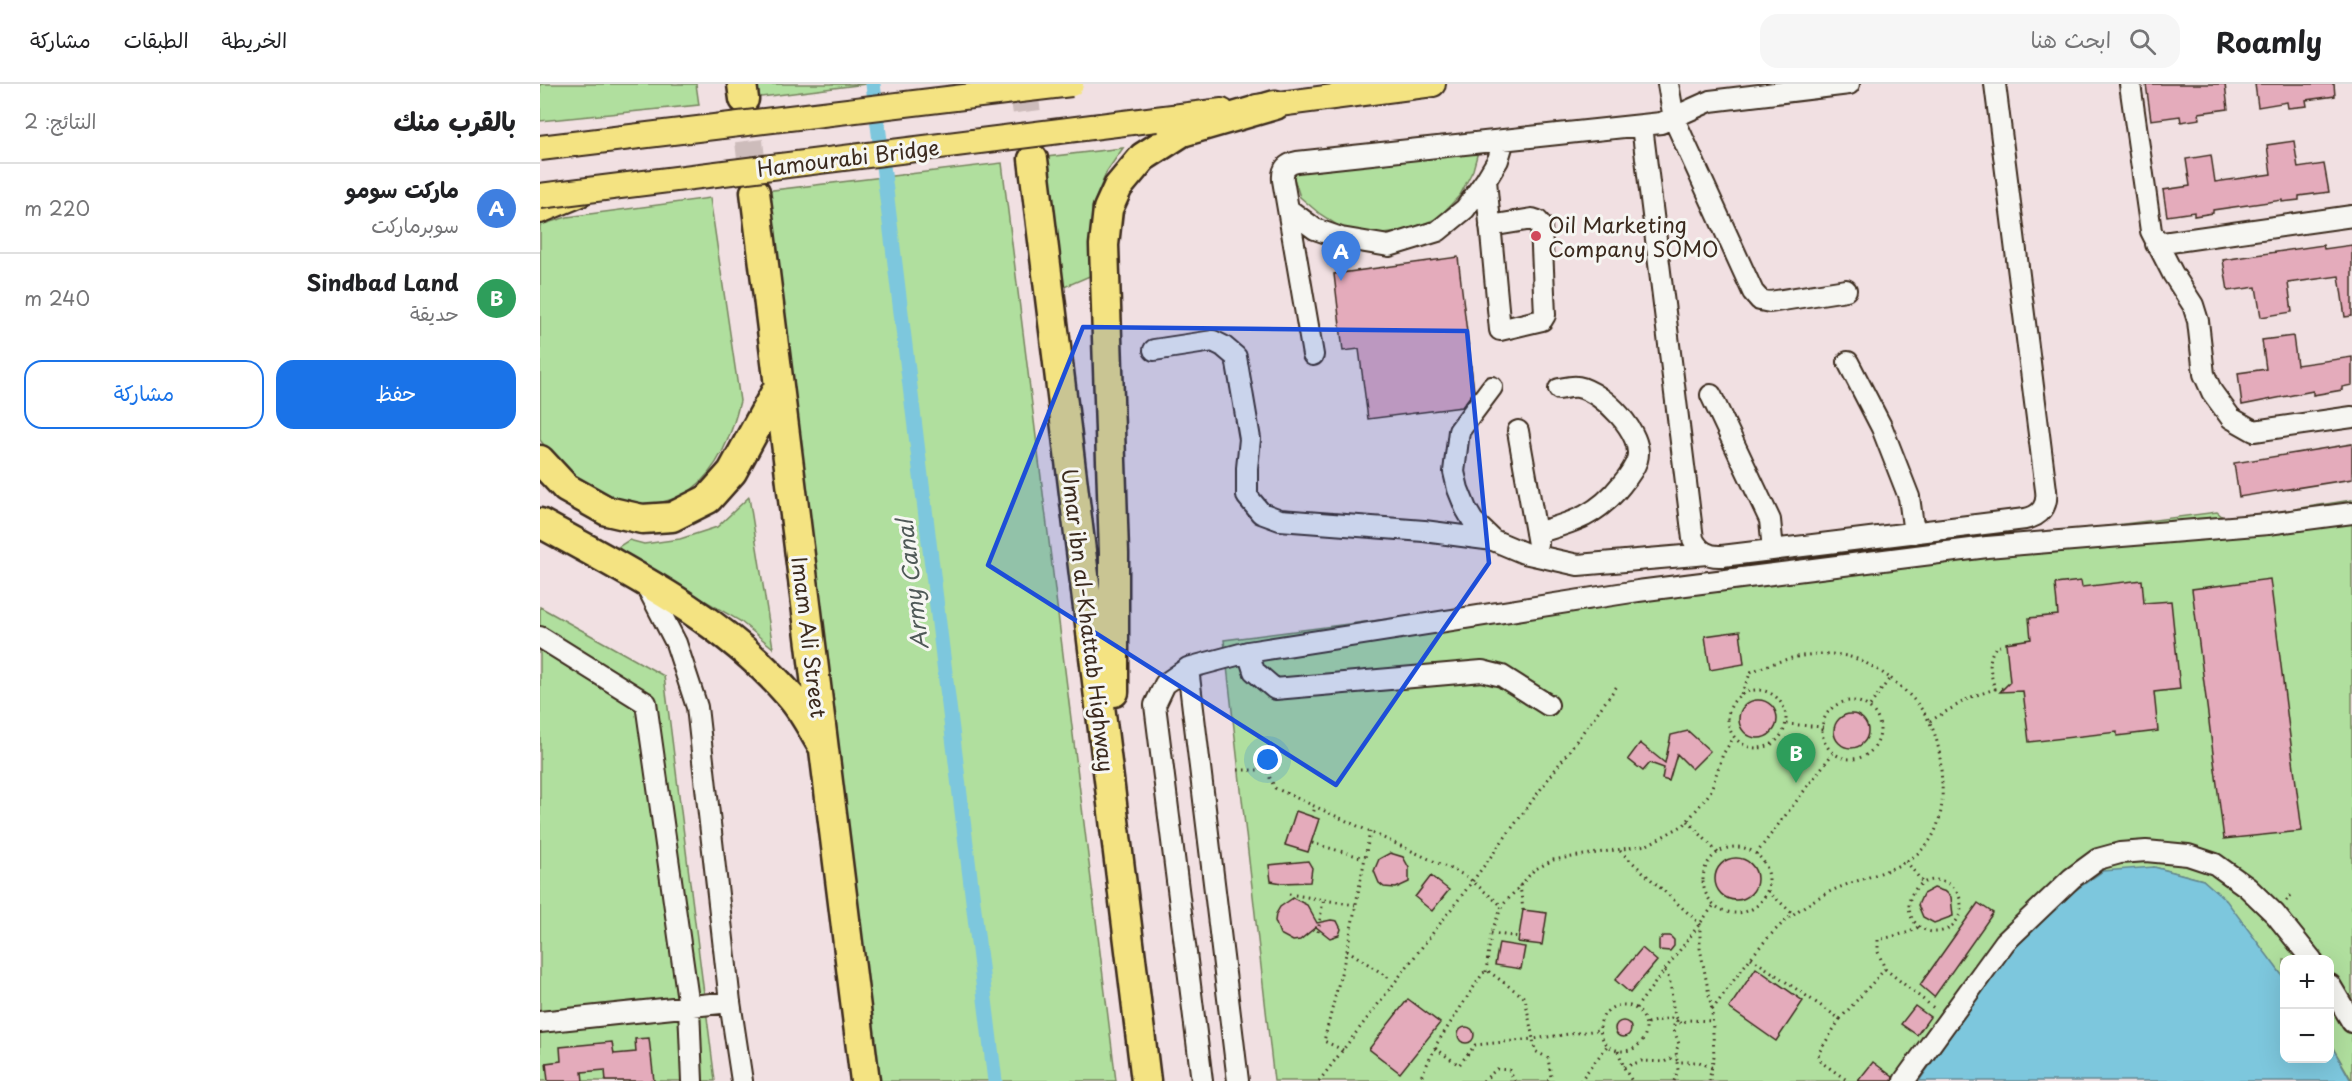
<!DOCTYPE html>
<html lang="ar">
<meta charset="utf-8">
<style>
body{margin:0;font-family:"Playpen Sans","Playpen Sans Arabic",sans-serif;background:#f6f6f6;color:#202124;direction:rtl}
.controls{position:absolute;right:18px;bottom:18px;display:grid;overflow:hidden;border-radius:12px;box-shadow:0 6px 24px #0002}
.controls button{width:54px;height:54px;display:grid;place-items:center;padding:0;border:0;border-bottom:2px solid #e0e0e0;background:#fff;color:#202124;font:30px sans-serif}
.you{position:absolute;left:728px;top:676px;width:21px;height:21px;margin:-15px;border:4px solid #fff;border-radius:50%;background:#1a73e8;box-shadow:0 0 0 9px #1a73e833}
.badge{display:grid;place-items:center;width:39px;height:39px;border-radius:50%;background:#1a73e8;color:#fff;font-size:20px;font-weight:700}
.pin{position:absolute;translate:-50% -50px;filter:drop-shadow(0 2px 3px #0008)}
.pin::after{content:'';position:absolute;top:32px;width:21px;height:18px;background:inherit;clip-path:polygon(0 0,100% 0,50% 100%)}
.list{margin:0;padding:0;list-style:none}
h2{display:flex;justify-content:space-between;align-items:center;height:78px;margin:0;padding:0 24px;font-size:26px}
h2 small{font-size:20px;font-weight:400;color:#757577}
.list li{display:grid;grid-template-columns:39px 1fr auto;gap:18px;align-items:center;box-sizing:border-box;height:90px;padding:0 24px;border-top:2px solid #e0e0e0}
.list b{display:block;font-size:22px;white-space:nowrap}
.list p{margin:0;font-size:20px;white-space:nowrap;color:#757577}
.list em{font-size:20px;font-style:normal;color:#757577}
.actions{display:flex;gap:12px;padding:18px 24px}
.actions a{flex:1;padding:14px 0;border:2px solid #1a73e8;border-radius:18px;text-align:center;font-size:21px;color:#1a73e8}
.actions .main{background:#1a73e8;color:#fff}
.icon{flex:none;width:33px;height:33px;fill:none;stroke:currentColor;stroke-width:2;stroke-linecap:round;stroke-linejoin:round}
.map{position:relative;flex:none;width:1812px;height:997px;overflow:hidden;direction:ltr}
header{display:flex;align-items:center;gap:36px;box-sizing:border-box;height:84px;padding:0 30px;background:#fff;border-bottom:2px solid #e0e0e0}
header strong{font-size:28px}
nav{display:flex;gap:33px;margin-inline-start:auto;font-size:21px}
.search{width:420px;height:54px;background:#f6f6f6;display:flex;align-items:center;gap:15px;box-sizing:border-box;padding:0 21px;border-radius:18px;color:#757577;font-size:22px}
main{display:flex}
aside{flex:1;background:#fff}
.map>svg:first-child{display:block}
.green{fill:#b0df9e;stroke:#76845e;stroke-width:1.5}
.water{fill:#7dc7dd;stroke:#638891;stroke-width:1.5}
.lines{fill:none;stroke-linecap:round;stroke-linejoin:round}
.canal{stroke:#7dc7dd;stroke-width:15}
.building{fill:#e4abbb;stroke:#3b2a1e;stroke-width:1.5}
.highway-tunnel{stroke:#cdbcbb;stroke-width:28;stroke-dasharray:28 14;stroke-linecap:butt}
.minor-casing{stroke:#3b2a1e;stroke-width:24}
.major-casing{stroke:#3b2a1e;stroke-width:28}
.highway-casing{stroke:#3b2a1e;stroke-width:33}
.path{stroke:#3b2a1e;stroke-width:3;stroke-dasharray:1.5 4.5;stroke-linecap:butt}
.minor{stroke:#f6f6f2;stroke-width:20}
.major{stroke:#f4e382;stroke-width:24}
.highway{stroke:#f4e382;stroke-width:28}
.major-bridge-casing{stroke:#3b2a1e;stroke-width:28;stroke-linecap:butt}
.major-bridge{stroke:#f4e382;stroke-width:24}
.marked{fill:#1d4ed8;fill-opacity:0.2;stroke:#1d4ed8;stroke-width:4.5;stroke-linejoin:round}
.poi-dot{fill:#d1495b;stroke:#f6f6f2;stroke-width:2}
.labels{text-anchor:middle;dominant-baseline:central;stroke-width:6;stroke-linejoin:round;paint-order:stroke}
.street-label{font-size:21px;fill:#3b2a1e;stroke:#f6f6f2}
.poi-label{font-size:21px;fill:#3b2a1e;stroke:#f6f6f2;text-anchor:start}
.water-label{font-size:22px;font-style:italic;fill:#4f5957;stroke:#f6f6f2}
</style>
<header>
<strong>Roamly</strong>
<div class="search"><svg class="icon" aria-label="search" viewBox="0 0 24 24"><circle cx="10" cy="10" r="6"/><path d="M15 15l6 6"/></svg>ابحث هنا</div>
<nav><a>الخريطة</a><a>الطبقات</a><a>مشاركة</a></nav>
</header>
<main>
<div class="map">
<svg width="1812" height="997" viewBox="0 0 1812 997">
<rect width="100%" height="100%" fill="#f1e0e2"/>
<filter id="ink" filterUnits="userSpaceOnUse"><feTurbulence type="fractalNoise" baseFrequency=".0167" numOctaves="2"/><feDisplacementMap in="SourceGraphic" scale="12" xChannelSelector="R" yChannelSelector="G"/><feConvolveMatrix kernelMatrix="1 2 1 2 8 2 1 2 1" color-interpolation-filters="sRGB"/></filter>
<g filter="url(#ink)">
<path class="green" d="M0,0H156L159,21L0,37Z
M212,0H326L213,14Z
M583,64L567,87L552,123V191L522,204L498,74Z
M939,64L933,86L920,111L898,134L866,147L836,151L803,145L780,130L760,113L752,88Z
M462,79L576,997H335L225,107Z
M170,114L200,317C192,350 179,385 151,406C133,419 105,421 83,425L26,388L0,356V141L27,133Z
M209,413L233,564L200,537L93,475L78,463L89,456L104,460L140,455L177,443Z
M1812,416V997L1790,959V876H1744V894L1686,817L1663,796L1614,783L1485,851L1447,899L1379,997H734L684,556L1677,428L1683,433L1698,434Z
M0,523L124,592L175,997H0Z"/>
<path class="water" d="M1614,783L1663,796L1686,816L1744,894V974H1790V959L1811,997H1379L1447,899L1485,851L1523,815L1563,787Z"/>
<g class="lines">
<path class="canal" d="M333,0L455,997"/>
</g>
<path class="building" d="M1606,0H1685L1688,25L1659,29L1660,35L1641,38L1640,32L1611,36Z
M1715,0H1794L1795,12L1766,16L1767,22L1748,24L1747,18L1718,23Z
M1754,57L1758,84L1784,80L1789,108L1759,112V116L1742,118V116L1673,126V129L1654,132V128L1627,132L1623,106L1650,102L1646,75L1671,71L1675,98L1731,90L1727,61Z
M1783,161L1784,165L1812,161V232L1805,233L1799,192L1748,199L1752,228L1721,233L1716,203L1688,207L1683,176Z
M918,173L934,307L922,323L828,335L819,265L803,267L794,190Z
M1753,252L1757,281L1812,273V301L1802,303V306L1773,311V307L1702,321L1698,289L1726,285L1722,256Z
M1812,360V395L1699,413L1694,379Z
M1730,495L1762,747L1684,755L1652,505Z
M1602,496L1604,519L1631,517L1640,605L1614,608L1618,647L1577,652V648L1489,658L1483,607L1460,608L1470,598L1466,559L1491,555L1489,534L1518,531L1515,500L1541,497L1542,503Z
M1200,547L1204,580L1170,586L1165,552Z
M1199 635a19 19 0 1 1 38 0a19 19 0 1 1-38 0Z
M1294 647a17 17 0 1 1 34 0a17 17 0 1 1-34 0Z
M1148,647L1170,667L1152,685L1137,670L1129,697L1122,695L1124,684L1110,679L1103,687L1088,675L1100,659L1125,679L1131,651Z
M756,727L779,735L768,768L745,761Z
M850,769L863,773L869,784V798L856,804L844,803L839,799L834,787L839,775Z
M1175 795a21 21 0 1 1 42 0a21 21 0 1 1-42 0Z
M768,777L772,784L770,798L742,799L731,797L729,781Z
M891,792L909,806L892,827L875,813Z
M1394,804L1406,808L1411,813L1413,832L1394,839L1383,833L1378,821L1383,810Z
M753,814L767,821L777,839L791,836L797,837L801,845L799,851L790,854L776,843L760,856L753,857L740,850L735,837L736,830L740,823Z
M1438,819L1453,829L1394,913L1380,901Z
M983,826L1007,829L1002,861L978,858Z
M1124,852H1130L1134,856V862L1130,867L1119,866V856Z
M959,859L985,863L981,885L955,881Z
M1102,864L1117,877L1090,909L1075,896Z
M1216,884L1263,917L1236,957L1189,924Z
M868,915L900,939L860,989L829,965Z
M1375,922L1390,933L1377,951L1361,940Z
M1075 945a8 8 0 1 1 16 0a8 8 0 1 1-16 0Z
M918 951a8 8 0 1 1 16 0a8 8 0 1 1-16 0Z
M109,954L114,997H66L65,986L42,988L43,997H8L6,979L21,977L20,963L72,958L74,970L96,968L95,955Z
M1333,978L1353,993L1352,997H1318Z"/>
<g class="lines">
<path class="highway-tunnel" d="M483,0L493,75
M204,15L215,108"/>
<g class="minor-casing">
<path id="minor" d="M1128,0L1134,35L1213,208L1220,216L1230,218L1306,206
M1590,0L1611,147L1633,190L1653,221L1658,237L1664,290L1672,308L1691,334L1714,347L1812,333
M1102,42L1153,455C1159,467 1168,473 1182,472L1485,435C1501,432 1508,422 1506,406L1455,0
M946,96L960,246L1002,236L1005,231L1001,141L998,137L992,135L950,142
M748,125L775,145L801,154L849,162L898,147L925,125L946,96L958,76L964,56
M1616,160L1812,132
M614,266L673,257L683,262L696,273L710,355L707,384V412L721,429L740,436L884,447L953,456
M773,271L743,96C742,85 747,80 757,78L1121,39L1170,17L1309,0
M1308,278L1342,344L1369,413L1374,449
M952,303L919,347L914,388L918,405L926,425L933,437L953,456L984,469L1038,481L1167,470
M1171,311L1230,436L1233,466
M978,347L998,460
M996,449C1034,438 1057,432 1082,400C1088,393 1094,385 1097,376C1105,350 1063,308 1038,303C1032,302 1025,304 1019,305
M105,499L136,559L157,623L190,918L202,997
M0,553L106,619L149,923L152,997
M708,568L714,587L735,605L942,587L962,592L1008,621
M648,584L698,997
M1790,901L1812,938
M0,938L190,918
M662,997L615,621L625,600L648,584L708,568L1098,507L1447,463L1728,440L1812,429
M1364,997L1465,858L1532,794L1558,775L1580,769L1606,767L1648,771L1675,780L1707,803L1735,830L1772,876"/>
</g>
<g class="major-casing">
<path id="major" d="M717,23L893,0
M616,35L682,27
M0,127L39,111"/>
</g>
<g class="highway-casing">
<path id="highway" d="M202,0L204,15
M493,75L606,997
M215,108L325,997
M0,376L26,404L67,427L102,435L132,433L168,415L192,388L239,302
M0,439C89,488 183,534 250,612C262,625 271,643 280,658
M574,608V469L564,161L568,125L578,103L603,73L642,48L735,21"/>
</g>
<path class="path" d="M1455,605L1465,604
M1188 635a29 29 0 1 1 58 0a29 29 0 1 1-58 0Z
M1201,610L1211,588C1243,574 1283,563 1317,575C1329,580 1340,587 1350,594L1329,623
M1282 646a29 29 0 1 1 58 0a29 29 0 1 1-58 0Z
M1390,637L1431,613L1455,605C1451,591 1446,575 1456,563L1460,562
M1246,640L1283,643
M698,686H726L735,704L926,792L962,822
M772,733L775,723
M1148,737L1178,769
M772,759L824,774
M1163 796a33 33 0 1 1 66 0a33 33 0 1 1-66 0Z
M1080,767L1160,840V864L1172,926
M1216,770L1293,669
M1366,777L1383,799
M1369 822a26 26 0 1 1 52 0a26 26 0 1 1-52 0Z
M980,801L983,826
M1228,807L1253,830
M749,810L815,821
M1746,817L1753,809
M778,848L783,816
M951,849L979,853
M807,866L849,894
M1211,874L1300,935L1345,885L1338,868V856L1370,848L1380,842
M1345,885L1395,925
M1125,887C1136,903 1127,925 1141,940L1147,936L1173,937
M946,888L951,849L962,822L994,786L1013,776L1107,761L1144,741L1170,709L1183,670L1194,653
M1060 944a23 23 0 1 1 46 0a23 23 0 1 1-46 0Z
M1096,924L1174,821
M1300,935L1278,970L1281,978L1308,997
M1107,939L1131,934L1137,937L1134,940V946L1139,960L1136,967L1137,976L1140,978H1159L1173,984
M803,966L784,957L807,866L830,748
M1078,967L1085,986L1092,997
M1084,983L1102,977L1124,978L1136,972
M779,997L932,798L1077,602
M879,997L895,964L896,961L943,889L948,887L985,914L993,955L935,961L919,981L895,964
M943,997L957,985L969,986L975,997
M1008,997L1011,993L1008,974L995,967L993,955L1059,946
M1040,997L1067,962
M1134,997L1138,986L1137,978
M1169,997L1174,972L1172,926C1196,894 1219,858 1251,832C1265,821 1281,811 1298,804C1329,791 1374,784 1392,753C1404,732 1403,708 1401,686C1399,643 1383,620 1350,594"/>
<use href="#minor" class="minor"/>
<use href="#major" class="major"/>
<use href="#highway" class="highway"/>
<g class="major-bridge-casing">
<path id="major-bridge" d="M0,64L531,0
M0,112L616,35"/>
</g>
<use href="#major-bridge" class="major-bridge"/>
</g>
</g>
<path class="marked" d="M543,243L927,247L949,479L796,701L448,481Z"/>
<circle class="poi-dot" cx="996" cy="152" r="6"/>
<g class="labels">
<g class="street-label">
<text transform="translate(308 73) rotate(-7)">Hamourabi Bridge</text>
<text transform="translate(549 536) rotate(83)">Umar ibn al-Khattab Highway</text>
<text transform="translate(270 553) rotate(83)">Imam Ali Street</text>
</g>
<g class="poi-label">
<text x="1008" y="140">Oil Marketing<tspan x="1008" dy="24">Company SOMO</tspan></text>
</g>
<g class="water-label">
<text transform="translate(371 501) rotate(-97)">Army Canal</text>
</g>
</g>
</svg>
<div class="controls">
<button>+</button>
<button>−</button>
</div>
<div class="you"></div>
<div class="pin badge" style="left:801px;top:197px;background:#3f7fe0">A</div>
<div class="pin badge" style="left:1256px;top:699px;background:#2e9e5b">B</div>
</div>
<aside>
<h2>بالقرب منك<small>النتائج: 2</small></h2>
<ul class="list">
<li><span class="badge" style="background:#3f7fe0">A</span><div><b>ماركت سومو</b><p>سوبرماركت</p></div><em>220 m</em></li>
<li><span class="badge" style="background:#2e9e5b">B</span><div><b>Sindbad Land</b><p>حديقة</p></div><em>240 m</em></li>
</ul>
<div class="actions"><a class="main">حفظ</a><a>مشاركة</a></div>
</aside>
</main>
